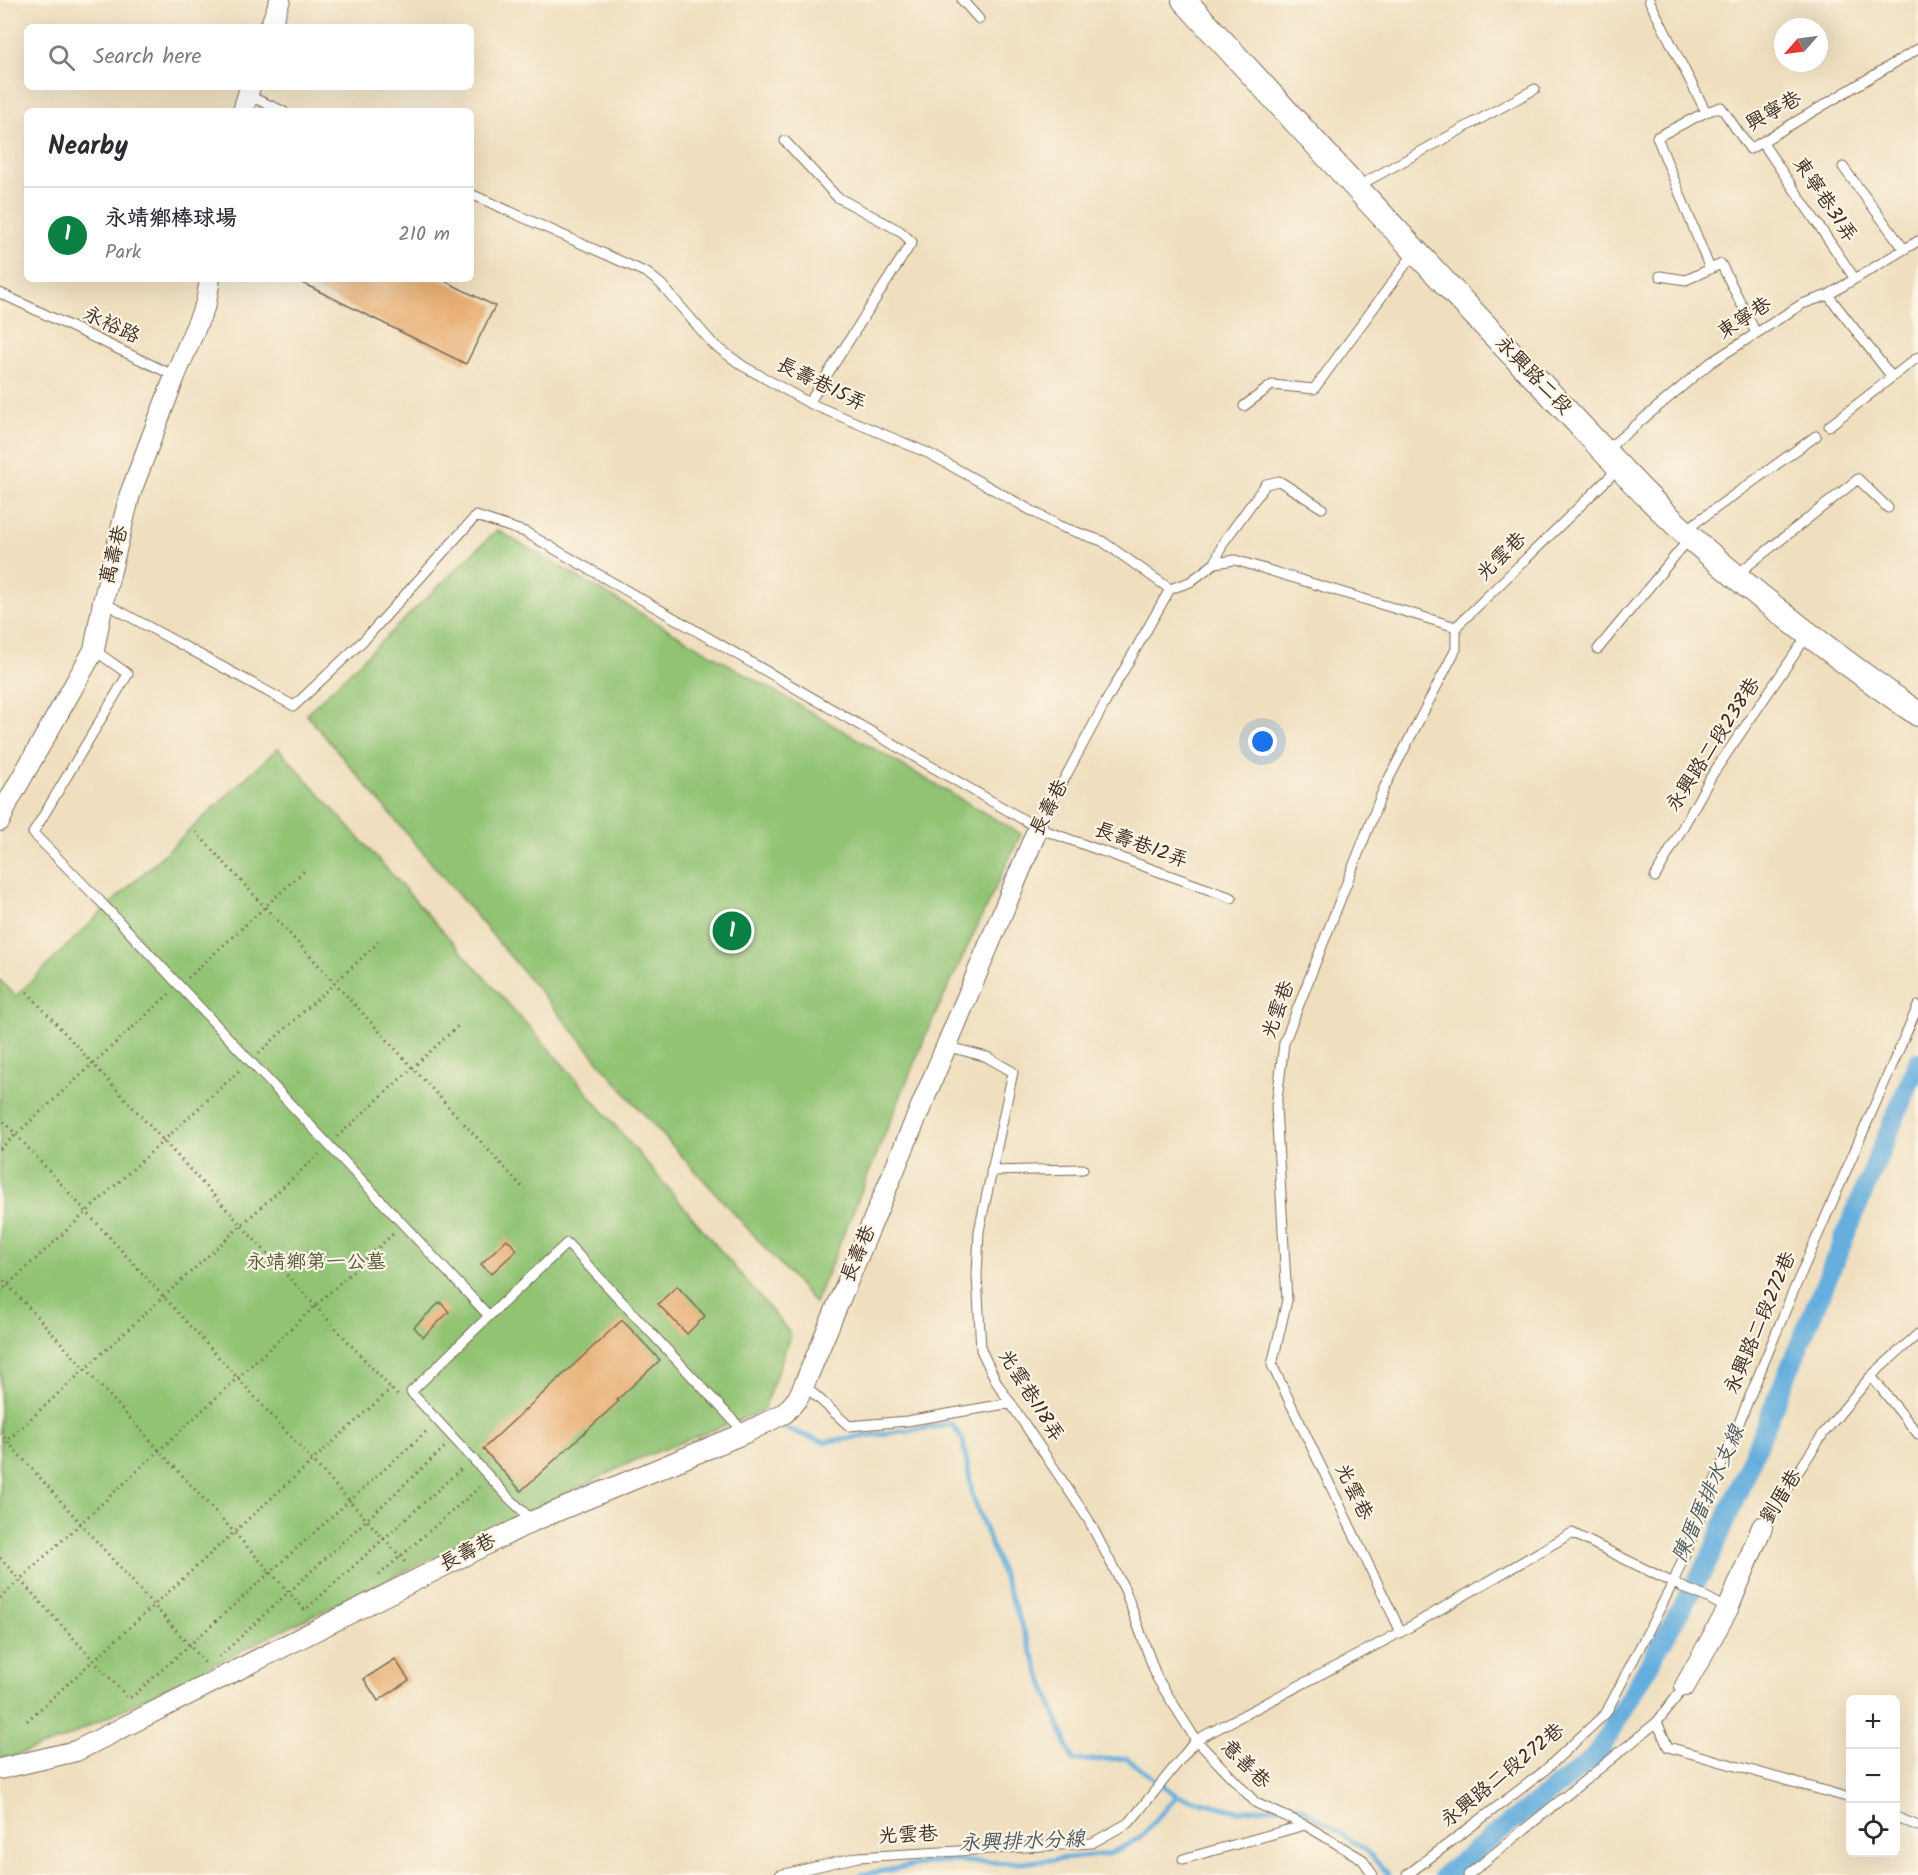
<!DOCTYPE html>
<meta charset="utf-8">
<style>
body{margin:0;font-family:Kalam,"LXGW WenKai TC",sans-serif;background:#f7f7f7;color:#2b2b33}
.controls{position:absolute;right:18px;bottom:18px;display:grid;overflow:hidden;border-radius:9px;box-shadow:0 6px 24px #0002}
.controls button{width:54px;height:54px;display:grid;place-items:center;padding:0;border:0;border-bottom:2px solid #e1e1e2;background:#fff;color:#2b2b33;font:30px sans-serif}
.compass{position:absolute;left:1774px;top:18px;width:54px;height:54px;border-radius:50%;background:#fff;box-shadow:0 6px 24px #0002;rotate:242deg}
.you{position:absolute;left:1263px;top:742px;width:21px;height:21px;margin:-15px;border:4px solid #fff;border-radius:50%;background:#1a73e8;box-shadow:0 0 0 9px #1a73e833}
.badge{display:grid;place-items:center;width:39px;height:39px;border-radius:50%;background:#0b8043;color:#fff;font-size:20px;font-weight:700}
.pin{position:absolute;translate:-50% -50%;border:3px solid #fff;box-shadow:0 2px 6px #0006}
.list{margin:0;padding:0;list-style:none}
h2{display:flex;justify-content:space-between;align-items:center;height:78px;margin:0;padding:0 24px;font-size:26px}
h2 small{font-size:20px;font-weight:400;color:#7c7c81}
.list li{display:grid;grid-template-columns:39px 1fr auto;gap:18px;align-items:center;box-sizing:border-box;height:96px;padding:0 24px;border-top:2px solid #e1e1e2}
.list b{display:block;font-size:22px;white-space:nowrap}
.list p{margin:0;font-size:20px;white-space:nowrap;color:#7c7c81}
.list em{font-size:20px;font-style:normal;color:#7c7c81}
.icon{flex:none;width:33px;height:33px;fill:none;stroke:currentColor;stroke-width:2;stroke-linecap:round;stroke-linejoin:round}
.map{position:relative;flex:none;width:1918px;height:1875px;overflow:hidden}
.search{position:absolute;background:#fff;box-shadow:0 6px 24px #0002;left:24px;top:24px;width:450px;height:66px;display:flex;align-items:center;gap:15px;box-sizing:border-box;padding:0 21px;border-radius:9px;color:#7c7c81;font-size:22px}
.panel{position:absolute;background:#fff;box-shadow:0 6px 24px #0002;left:24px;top:108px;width:450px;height:174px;border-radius:9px}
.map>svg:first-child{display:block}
.green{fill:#91c373;stroke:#667648;stroke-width:1.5}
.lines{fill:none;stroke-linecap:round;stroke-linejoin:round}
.stream{stroke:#65aedd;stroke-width:5}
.canal{stroke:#65aedd;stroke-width:20}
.building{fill:#e8b076}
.service-casing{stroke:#7a6956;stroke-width:11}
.minor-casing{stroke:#7a6956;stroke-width:22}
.tertiary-casing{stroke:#7a6956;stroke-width:26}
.path{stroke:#7a6956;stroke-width:3;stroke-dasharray:1.5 4.5;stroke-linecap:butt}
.service{stroke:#fff;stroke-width:9}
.minor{stroke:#fff;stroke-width:20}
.tertiary{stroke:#fff;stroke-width:24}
.labels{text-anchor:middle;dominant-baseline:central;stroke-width:4.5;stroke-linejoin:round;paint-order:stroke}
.street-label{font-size:20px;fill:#3b2a1e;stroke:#fcf5e5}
.park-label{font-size:20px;fill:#555838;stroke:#fcf5e5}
.water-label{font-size:21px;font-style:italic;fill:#4a5861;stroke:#fcf5e5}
</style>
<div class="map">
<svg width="1918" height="1875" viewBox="0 0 1918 1875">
<rect width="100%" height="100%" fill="#fcf5e5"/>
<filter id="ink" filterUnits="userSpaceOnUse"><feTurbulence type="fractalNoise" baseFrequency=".0167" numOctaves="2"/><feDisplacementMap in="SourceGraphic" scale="12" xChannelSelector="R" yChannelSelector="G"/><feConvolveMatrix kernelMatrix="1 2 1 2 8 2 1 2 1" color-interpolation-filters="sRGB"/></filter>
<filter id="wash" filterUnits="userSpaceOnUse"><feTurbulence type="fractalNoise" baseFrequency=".008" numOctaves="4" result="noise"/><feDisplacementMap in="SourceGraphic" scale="24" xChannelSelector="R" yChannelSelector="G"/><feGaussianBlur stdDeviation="1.35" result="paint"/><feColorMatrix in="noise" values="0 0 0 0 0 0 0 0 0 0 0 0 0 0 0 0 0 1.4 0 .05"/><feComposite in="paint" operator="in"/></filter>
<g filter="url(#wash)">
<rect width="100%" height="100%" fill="#efdfbf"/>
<path class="green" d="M497,530L1021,834L929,1028L815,1303L633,1102L306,714Z
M278,748L575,1078L791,1334L763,1411L638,1459L283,1630L61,1740L10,1757H0V980L16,996L106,908Z"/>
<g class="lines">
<path class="stream" d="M786,1429L823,1442L952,1424L963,1441L973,1497L1073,1761L1126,1758L1177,1796
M861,1875L938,1861L1022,1863L1109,1854L1140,1838L1177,1796L1238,1811L1297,1805L1366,1850L1389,1875"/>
<path class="canal" d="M1444,1875L1597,1755L1710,1558L1918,1062"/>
</g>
<g id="blocks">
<path class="building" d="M294,279H441L495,306L466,364Z
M507,1239L517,1250L491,1274L481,1264Z
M677,1286L705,1316L687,1334L658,1304Z
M440,1302L449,1312L423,1337L414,1327Z
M622,1320L660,1360L617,1400L619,1401L521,1491L483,1449Z
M395,1659L409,1680L378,1701L364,1679Z"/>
</g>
</g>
<g filter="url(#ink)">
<use href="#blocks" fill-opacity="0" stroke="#7a6956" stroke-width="1.5"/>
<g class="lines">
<g class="service-casing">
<path id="service" d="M962,0L979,19
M1649,0L1706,112
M247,95L283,111
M785,141L837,197L900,231L912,242L809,403
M1762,142L1855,279
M1843,167L1904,249
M1358,186L1535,89
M471,194L647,273L661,284L713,344L743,366L809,403L928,453L1059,526L1102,541L1170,589
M1660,276L1686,280L1710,269
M0,293L175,376
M1828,295L1892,377
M1756,333L1721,264L1710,269L1657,137L1706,112L1721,107L1750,149L1918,49
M1244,406L1272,385L1314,389L1414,253
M1829,426L1918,357
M1605,451L1710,363L1802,304L1828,295L1918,241
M1618,469L1456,627V649L1384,788L1284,1043L1276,1107L1287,1300L1272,1365L1401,1632L1572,1533L1673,1583L1708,1598L1728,1609
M1684,531L1816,436
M1215,563L1223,543L1266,484L1279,481L1322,508
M1736,575L1858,479L1888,508
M103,602L294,706L366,638L476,516L525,532L1038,828L1232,898
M1598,649L1689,539
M94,650L128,674L33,833L100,901L489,1316
M1038,828L1105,703L1170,589L1190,582L1215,563L1235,560L1456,627
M1655,877L1712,775L1807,636
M946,1046L987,1057L1013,1072L979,1231L977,1276L981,1350L997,1383L1088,1519L1125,1590L1157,1678L1196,1740L1256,1803L1305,1825L1362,1859L1373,1875
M991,1171L1083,1169
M1871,1376L1918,1434
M804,1385L849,1426L907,1421L1011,1403
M533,1521L508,1497L411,1392L489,1316L567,1243L745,1433
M1762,1527L1823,1434L1871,1376L1918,1334
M1657,1722L1668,1747L1850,1798
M1896,1817L1918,1826
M1183,1859L1305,1825
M780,1875L858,1857L1092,1843L1130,1822L1196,1740L1401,1632
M1407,1875L1543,1772L1606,1713L1673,1583L1793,1292L1918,1006
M1468,1875L1657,1722L1685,1686"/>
</g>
<g class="minor-casing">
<path id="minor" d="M270,27L280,0
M243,111L250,87
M0,821L8,802L94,650L103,602L130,494L175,376L206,303L210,279
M1685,1686L1728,1609L1762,1527
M0,1769L76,1751L533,1521L745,1433L785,1413L798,1398L804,1385L1038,828"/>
</g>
<g class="tertiary-casing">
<path id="tertiary" d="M1184,0C1303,129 1420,259 1542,385C1591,436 1638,490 1690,537C1762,601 1839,659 1918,714"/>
</g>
<path class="path" d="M196,832L525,1190
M188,978L306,869
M27,992L398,1396
M259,1053L381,940
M0,1117L405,1562
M337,1137L459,1025
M0,1149L169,994
M0,1276L305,1610L462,1468
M0,1292L241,1069
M0,1433L206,1664
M0,1447L319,1154
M0,1558L128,1698L133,1696L428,1430
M379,1575L482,1485
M0,1598L395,1232
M219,1657L445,1447
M27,1721L391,1389"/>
<use href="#service" class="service"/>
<use href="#minor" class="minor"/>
<use href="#tertiary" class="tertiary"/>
</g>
</g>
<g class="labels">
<g class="street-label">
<text transform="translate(1774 112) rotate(-29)">興寧巷</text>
<text transform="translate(1824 200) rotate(56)">東寧巷31弄</text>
<text transform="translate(1745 319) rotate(-33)">東寧巷</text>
<text transform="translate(111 326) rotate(25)">永裕路</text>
<text transform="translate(1533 376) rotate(46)">永興路二段</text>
<text transform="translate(821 385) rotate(26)">長壽巷15弄</text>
<text transform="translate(115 555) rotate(-76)">萬壽巷</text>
<text transform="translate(1502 557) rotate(-44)">光雲巷</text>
<text transform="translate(1714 745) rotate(-57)">永興路二段238巷</text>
<text transform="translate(1050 808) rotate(-63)">長壽巷</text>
<text transform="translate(1141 846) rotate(20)">長壽巷12弄</text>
<text transform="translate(1279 1010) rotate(-70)">光雲巷</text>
<text transform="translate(859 1254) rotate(-67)">長壽巷</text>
<text transform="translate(1761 1323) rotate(-67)">永興路二段272巷</text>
<text transform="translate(1030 1396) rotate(58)">光雲巷118弄</text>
<text transform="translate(1353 1492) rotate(64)">光雲巷</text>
<text transform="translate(1782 1497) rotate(-58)">劉厝巷</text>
<text transform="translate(468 1553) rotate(-27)">長壽巷</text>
<text transform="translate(1245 1765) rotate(45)">意善巷</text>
<text transform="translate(1503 1776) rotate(-39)">永興路二段272巷</text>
<text transform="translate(908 1836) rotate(-3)">光雲巷</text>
</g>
<g class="park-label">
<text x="316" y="1263">永靖鄉第一公墓</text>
</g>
<g class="water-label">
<text transform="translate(1709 1494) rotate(-66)">陳厝厝排水支線</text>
<text transform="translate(1022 1842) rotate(-2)">永興排水分線</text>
</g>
</g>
</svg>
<div class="controls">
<button>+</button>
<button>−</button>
<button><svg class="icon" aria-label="locate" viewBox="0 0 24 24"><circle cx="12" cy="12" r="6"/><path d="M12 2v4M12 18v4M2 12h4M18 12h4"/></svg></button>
</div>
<svg class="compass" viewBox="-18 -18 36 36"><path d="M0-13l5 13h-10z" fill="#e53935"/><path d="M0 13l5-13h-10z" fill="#7c7c81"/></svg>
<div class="you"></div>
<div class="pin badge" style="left:732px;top:931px">1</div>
<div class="search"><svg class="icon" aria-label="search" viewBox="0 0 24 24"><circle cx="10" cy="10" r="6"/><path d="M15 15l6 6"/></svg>Search here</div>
<section class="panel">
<h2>Nearby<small></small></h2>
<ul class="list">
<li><span class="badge">1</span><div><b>永靖鄉棒球場</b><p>Park</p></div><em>210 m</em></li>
</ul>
</section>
</div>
